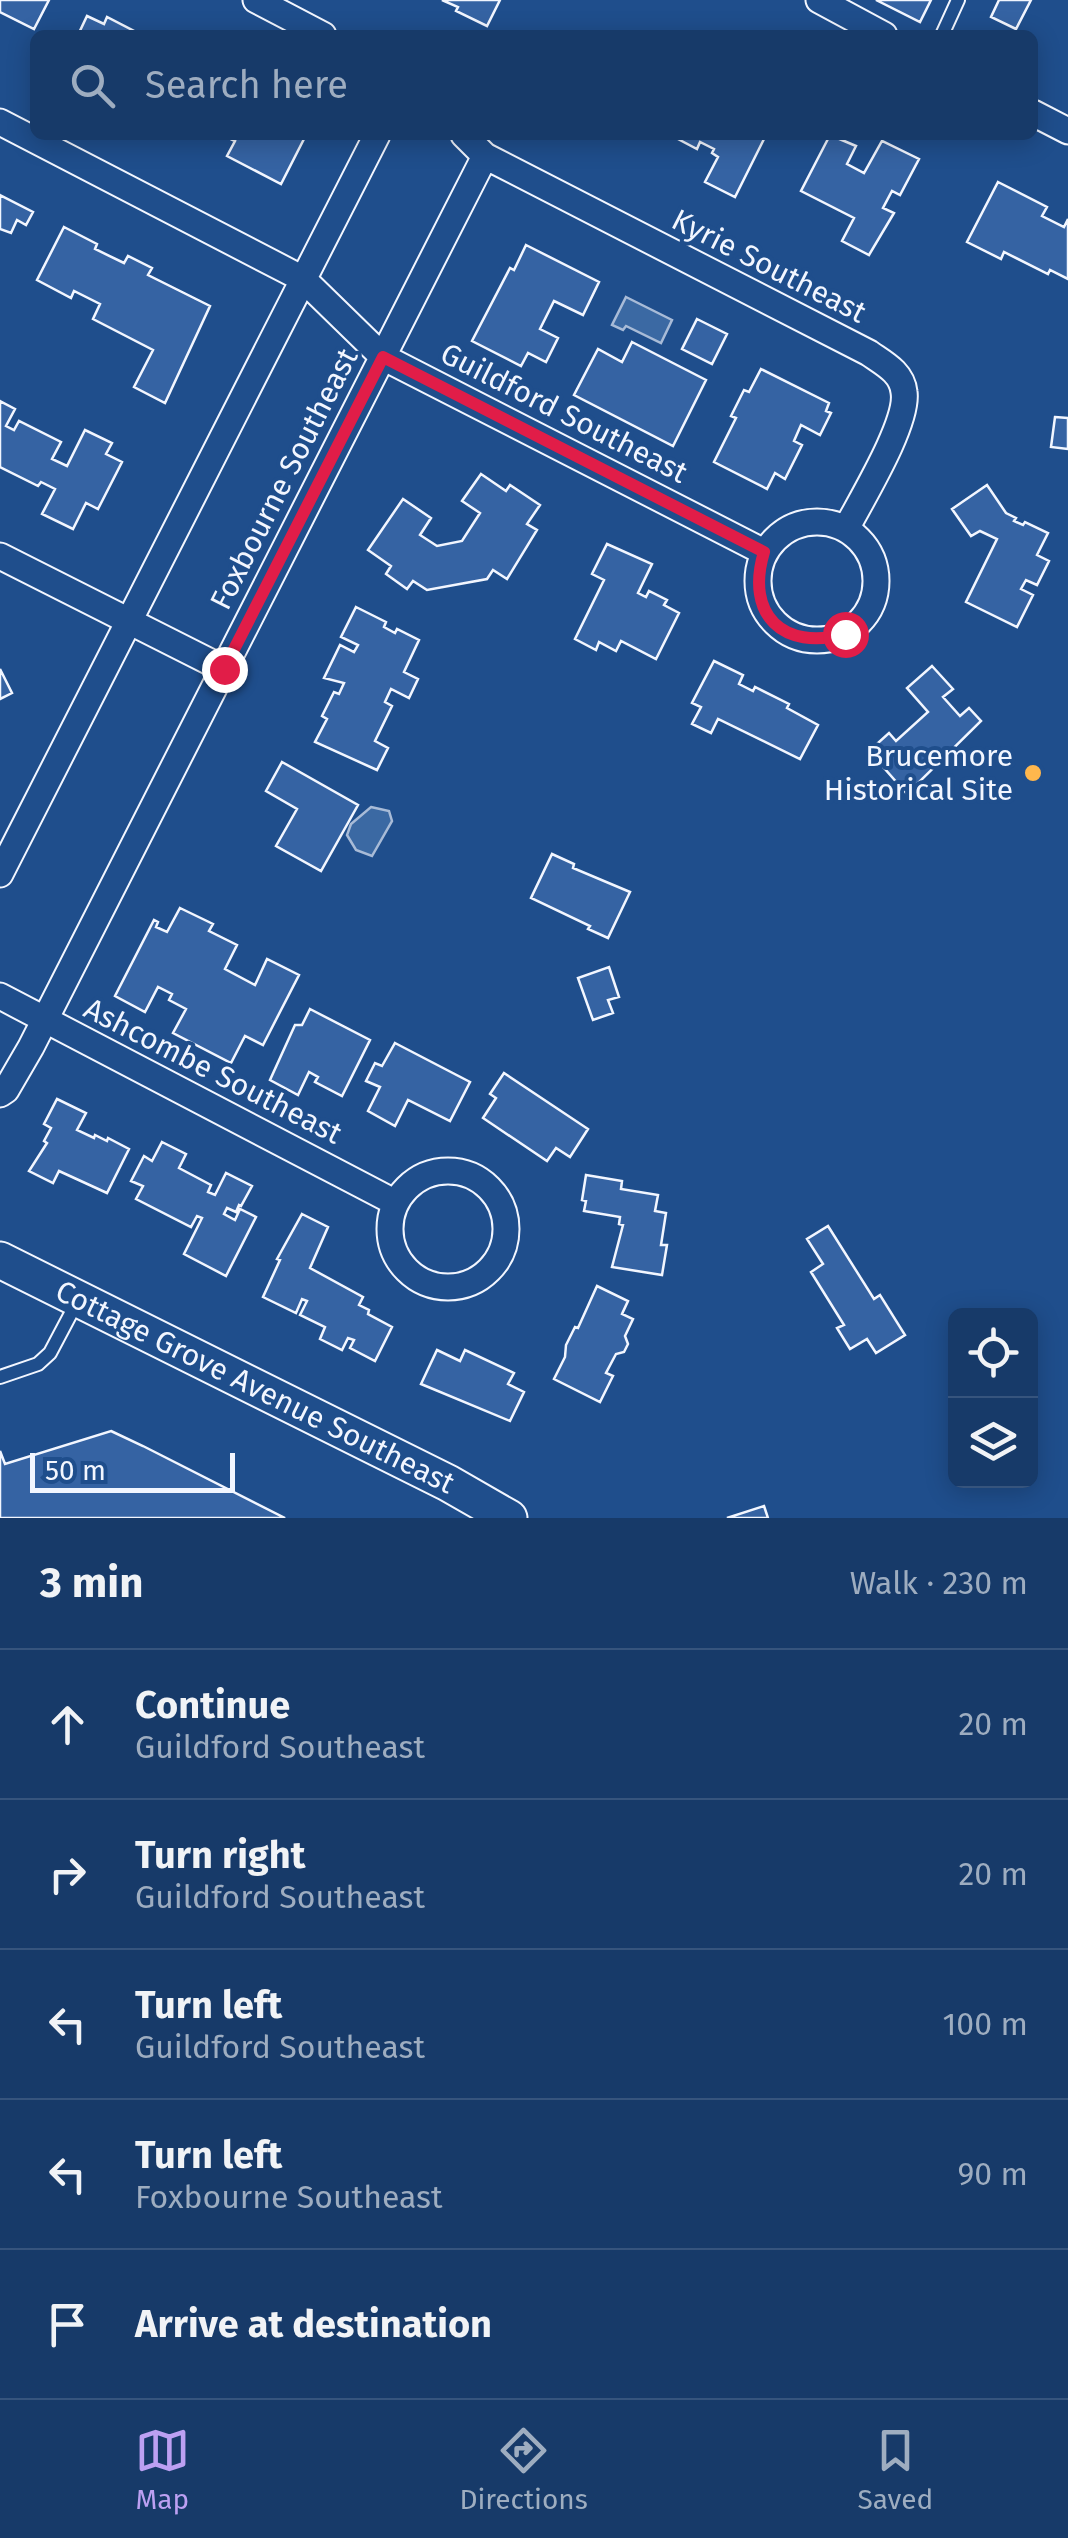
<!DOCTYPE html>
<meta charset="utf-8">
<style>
body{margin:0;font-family:"Fira Sans",sans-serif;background:#20416f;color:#f1f3f6}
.controls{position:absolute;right:30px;bottom:30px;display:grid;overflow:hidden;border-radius:15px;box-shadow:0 5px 25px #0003}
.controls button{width:90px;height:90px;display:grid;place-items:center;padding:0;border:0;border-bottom:2px solid #36547d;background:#173a69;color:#f1f3f6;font:50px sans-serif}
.scale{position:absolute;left:30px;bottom:25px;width:205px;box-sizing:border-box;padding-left:10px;border:5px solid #f2f6ff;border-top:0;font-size:28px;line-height:35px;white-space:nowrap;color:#f2f6ff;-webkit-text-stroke:8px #1f4e8c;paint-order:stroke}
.stop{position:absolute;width:30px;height:30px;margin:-22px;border:8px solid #e11d48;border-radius:50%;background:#fff}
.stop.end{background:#e11d48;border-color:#fff;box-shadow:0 2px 10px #0008}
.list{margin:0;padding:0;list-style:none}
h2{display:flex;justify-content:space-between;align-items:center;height:130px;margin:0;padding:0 40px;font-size:42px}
h2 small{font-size:32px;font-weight:400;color:#9eadc0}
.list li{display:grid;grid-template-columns:65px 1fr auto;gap:30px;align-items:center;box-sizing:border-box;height:150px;padding:0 40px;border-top:2px solid #36547d}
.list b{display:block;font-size:38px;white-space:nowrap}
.list p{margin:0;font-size:32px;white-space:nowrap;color:#9eadc0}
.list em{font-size:32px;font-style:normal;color:#9eadc0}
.icon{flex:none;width:55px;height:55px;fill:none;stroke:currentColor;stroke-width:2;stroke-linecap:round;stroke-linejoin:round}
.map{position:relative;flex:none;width:1068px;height:1518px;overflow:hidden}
.search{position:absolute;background:#173a69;box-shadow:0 5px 25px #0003;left:30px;right:30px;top:30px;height:110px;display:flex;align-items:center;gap:25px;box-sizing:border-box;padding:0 35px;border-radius:15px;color:#9eadc0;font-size:38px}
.sheet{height:880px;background:#173a69}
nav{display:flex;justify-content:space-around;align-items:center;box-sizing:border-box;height:140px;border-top:2px solid #36547d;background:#173a69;font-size:28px;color:#9eadc0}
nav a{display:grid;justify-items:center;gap:5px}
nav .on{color:#bca0f2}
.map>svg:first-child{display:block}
.water{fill:#3b69a3;stroke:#a8bbd7;stroke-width:2.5}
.building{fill:#3563a3;stroke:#f2f6ff;stroke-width:2.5}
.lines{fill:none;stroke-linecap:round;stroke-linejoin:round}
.lane-casing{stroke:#f2f6ff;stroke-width:16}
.street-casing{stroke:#f2f6ff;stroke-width:29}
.secondary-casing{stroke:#f2f6ff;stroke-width:39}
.lane{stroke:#1f4e8c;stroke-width:12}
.street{stroke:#1f4e8c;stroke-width:25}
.secondary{stroke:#1f4e8c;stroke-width:35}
.route{stroke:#e11d48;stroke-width:12}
.poi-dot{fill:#ffb74d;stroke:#1f4e8c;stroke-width:4}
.labels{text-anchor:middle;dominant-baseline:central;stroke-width:8;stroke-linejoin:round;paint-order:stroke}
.street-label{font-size:30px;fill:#f2f6ff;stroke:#1f4e8c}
.poi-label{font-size:30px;fill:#f2f6ff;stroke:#1f4e8c;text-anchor:end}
</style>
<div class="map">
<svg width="1068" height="1518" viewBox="0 0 1068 1518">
<rect width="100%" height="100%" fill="#1f4e8c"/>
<path class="water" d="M626,297L672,320L661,343L626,326L623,330L612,325Z
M371,807L389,811L392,821L372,856L356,850L347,835L351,824Z"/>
<path class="building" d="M0,0H49L34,29L0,12Z
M442,0H500L487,26L456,11L458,7Z
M876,0H931L920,22Z
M999,0H1031L1016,29L991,17Z
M87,16L104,24L107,17L134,31L131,35H78Z
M222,135H306L281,184L227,156L235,141Z
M680,135H757L764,139L735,197L705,182L718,157L712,153L714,149L700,142L697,149L678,139Z
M830,135L856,146L847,164L864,173L882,141L919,159L900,195L892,191L883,208L894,213L869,255L842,241L854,218L801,191Z
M998,182L1047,207L1042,216L1064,227L1068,219V279L1050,270L1048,274L1004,252L1001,259L967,242Z
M0,195L33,212L26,225L17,220L11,233L0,229Z
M64,227L97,244L95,249L124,263L128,256L152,268L148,275L210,306L165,403L134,387L153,350L93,319L100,304L74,291L71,298L37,280Z
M526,245L599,282L583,315L554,301L540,329L558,338L546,362L528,353L521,366L472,341L510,268L514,270Z
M697,319L727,334L712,364L682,349Z
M632,342L706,380L673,446L574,395L598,349L622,362Z
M761,369L829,403L826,411L831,413L820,435L801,425L794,441L802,445L785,479L775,473L767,489L714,462L736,418L731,416L744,390L749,392Z
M0,401L15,409L6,426L14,430L19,421L61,442L52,459L67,466L85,430L112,443L106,454L122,462L98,509L86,503L73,529L42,514L55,489L41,482L38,486L0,467Z
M1055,417L1068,418V449L1051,447Z
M481,474L506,491L510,485L540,505L527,524L537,530L507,579L493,570L487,579L427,590L413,581L407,589L386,574L391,566L368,550L403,499L431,518L420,535L437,546L462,541L480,513L462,501Z
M987,485L1006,513L1016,518L1014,521L1023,525L1025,522L1048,533L1037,555L1049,561L1037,585L1026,580L1021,589L1033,595L1017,627L966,602L997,539L980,531L971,536L952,509Z
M607,544L652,564L638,593L646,597L649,591L667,600L664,605L679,613L656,659L621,641L616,651L599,642L596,650L575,639L604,580L592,574Z
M356,607L386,622L384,627L395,633L397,629L419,640L404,672L418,679L409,698L391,689L385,702L392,706L375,741L388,748L377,770L315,742L327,719L322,716L334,692L339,694L344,683L324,678L340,645L354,652L358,645L341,637Z
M714,661L743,675L739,684L753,691L755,687L789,704L787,708L818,725L800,759L718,719L711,733L692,724L701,707L692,703Z
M932,666L953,689L943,697L960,716L969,708L981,721L907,794L869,751L889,733L896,741L928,712L907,688Z
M0,669L12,693L0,699Z
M282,762L358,805L321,871L276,846L297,809L266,791Z
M552,854L574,864L573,868L630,892L608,938L588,929L590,926L531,898Z
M180,908L213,924L209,931L237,945L225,969L255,985L267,959L299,975L263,1045L245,1036L231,1063L173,1033L186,1009L169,1000L172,994L158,987L145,1012L115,996L154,920L158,922L156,927L167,932Z
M609,967L619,997L608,1000L613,1013L593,1020L578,978Z
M310,1009L370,1040L342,1096L315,1082L318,1077L309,1072L298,1095L270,1080L295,1025H302Z
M395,1043L470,1082L450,1121L408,1100L395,1126L368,1111L380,1087L366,1081L375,1063L382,1066Z
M504,1073L588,1129L570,1157L556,1148L547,1161L483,1118L496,1098L490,1094Z
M57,1099L86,1113L77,1130L94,1138L95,1135L107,1141L108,1138L129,1149L107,1193L59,1171L53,1183L29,1171L47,1143L44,1141L51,1128L44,1124Z
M162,1142L186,1154L179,1168L211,1185L208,1192L215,1195L226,1173L252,1186L241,1206L239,1205L236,1212L227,1208L224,1214L235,1220L240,1209L256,1217L226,1276L184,1254L202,1218L197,1216L191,1227L136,1199L143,1186L131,1181L144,1156L152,1161Z
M586,1175L622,1181L621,1189L658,1195L655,1211L666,1213L661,1245H667L662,1275L612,1267L623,1225L619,1224L620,1217L584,1211L586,1201L582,1200Z
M302,1214L328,1227L310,1268L363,1297L359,1305L369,1310L368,1314L392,1327L375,1361L350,1348L354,1340L348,1338L342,1350L320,1339L325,1327L300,1315L307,1301L302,1299L296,1313L263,1297L280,1260L277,1259Z
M828,1226L874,1299L880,1295L905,1335L876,1353L867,1339L850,1349L837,1328L844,1325L811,1272L823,1264L807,1239Z
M597,1286L628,1301L622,1314L633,1319L625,1336L628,1344L624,1352L616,1354L606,1373L613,1376L600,1402L554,1379L565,1357L566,1345L575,1327L578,1328Z
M437,1350L460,1361L465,1350L514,1373L508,1384L524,1392L510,1421L421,1384Z
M111,1431L143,1446L285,1518H0V1451L5,1464Z
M764,1506L768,1518H727Z"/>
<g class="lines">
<g class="lane-casing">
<path id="lane" d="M942,35L958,0
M0,1377L38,1364L50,1353L77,1302"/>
</g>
<g class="street-casing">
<path id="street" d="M256,0L323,35
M819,0L884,35
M1033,113L1068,131
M0,122L303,279L383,357L764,552
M464,135L485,156L869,353C883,363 902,372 904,392C909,422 861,500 846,529
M758 581a59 59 0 1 1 118 0a59 59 0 1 1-118 0Z
M0,556L224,669
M0,874L377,135
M0,996L396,1203
M0,1094L6,1090L31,1047L485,156
M390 1229a58 58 0 1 1 116 0a58 58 0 1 1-116 0Z"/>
</g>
<g class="secondary-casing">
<g id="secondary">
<path id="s1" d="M0,1260L448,1483L509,1518"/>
</g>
</g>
<use href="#lane" class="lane"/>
<use href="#street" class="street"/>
<use href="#secondary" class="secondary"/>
</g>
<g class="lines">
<path class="route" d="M224,669L383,357L764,552C745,615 783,651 845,634"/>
</g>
<circle class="poi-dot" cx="1033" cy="773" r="10"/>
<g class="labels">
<g class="street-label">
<text transform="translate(769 266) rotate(27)">Kyrie Southeast</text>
<text transform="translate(564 413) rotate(27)">Guildford Southeast</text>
<text transform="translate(284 479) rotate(-63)">Foxbourne Southeast</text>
<text transform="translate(213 1071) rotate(27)">Ashcombe Southeast</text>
<text stroke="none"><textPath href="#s1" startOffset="285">Cottage Grove Avenue Southeast</textPath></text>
</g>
<g class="poi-label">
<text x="1013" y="756">Brucemore<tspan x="1013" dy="34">Historical Site</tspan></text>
</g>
</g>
</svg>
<div class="controls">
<button><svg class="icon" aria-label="locate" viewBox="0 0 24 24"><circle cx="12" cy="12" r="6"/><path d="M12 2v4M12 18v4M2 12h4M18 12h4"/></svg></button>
<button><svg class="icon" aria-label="layers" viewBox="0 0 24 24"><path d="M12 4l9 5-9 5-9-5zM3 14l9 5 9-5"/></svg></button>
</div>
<div class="scale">50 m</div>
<div class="stop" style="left:845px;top:634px"></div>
<div class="stop end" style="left:224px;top:669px"></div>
<div class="search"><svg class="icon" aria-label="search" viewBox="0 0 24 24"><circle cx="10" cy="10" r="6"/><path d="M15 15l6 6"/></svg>Search here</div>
</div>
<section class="sheet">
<h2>3 min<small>Walk · 230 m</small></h2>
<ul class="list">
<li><svg class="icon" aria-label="ahead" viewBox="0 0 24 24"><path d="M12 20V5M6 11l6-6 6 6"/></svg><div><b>Continue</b><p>Guildford Southeast</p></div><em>20 m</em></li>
<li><svg class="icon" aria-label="right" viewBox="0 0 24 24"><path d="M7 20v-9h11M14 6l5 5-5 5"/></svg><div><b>Turn right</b><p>Guildford Southeast</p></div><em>20 m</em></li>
<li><svg class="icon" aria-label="left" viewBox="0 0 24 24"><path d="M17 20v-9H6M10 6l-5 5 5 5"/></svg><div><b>Turn left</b><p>Guildford Southeast</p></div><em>100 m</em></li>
<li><svg class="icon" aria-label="left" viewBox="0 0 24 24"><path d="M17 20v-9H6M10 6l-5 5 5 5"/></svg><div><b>Turn left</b><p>Foxbourne Southeast</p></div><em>90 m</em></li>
<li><svg class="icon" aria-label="arrive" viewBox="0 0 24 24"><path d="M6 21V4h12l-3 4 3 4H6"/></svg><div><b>Arrive at destination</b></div></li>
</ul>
</section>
<nav>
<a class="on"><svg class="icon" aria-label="map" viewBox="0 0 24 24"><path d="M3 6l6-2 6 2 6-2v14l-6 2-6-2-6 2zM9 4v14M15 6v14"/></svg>Map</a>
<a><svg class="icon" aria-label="directions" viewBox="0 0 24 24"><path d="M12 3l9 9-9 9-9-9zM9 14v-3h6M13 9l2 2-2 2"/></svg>Directions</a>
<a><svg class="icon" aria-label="saved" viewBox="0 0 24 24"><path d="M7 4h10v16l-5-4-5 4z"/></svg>Saved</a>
</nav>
